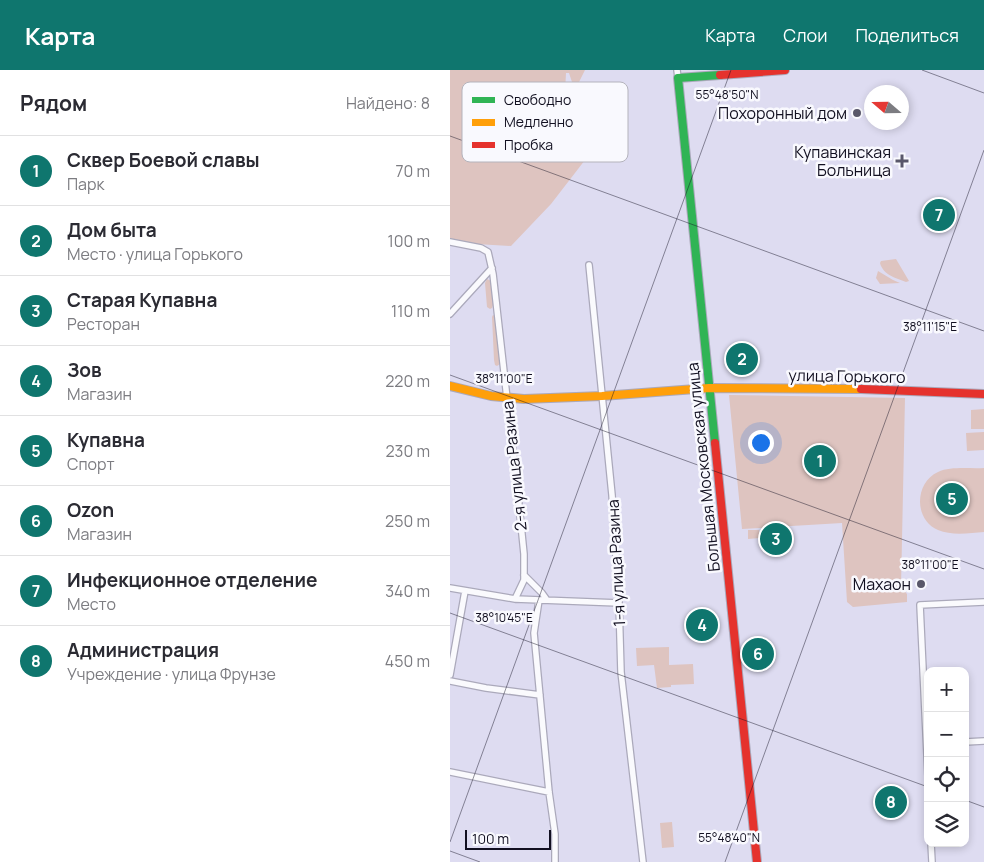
<!DOCTYPE html>
<html lang="ru">
<meta charset="utf-8">
<style>
body{margin:0;font-family:Manrope,sans-serif;background:#f7f7f7;color:#2b2b33}
.controls{position:absolute;right:15px;bottom:15px;display:grid;overflow:hidden;border-radius:10px;box-shadow:0 2px 8px #0003}
.controls button{width:45px;height:45px;display:grid;place-items:center;padding:0;border:0;border-bottom:1px solid #e1e1e2;background:#fff;color:#2b2b33;font:25px sans-serif}
.compass{position:absolute;left:414px;top:15px;width:45px;height:45px;border-radius:50%;background:#fff;box-shadow:0 2px 8px #0003;rotate:290deg}
.scale{position:absolute;left:15px;bottom:12px;width:86px;box-sizing:border-box;padding-left:5px;border:2px solid #121021;border-top:0;font-size:14px;line-height:18px;white-space:nowrap;color:#121021;-webkit-text-stroke:4px #f9f9fe;paint-order:stroke}
.you{position:absolute;left:310px;top:372px;width:18px;height:18px;margin:-12px;border:4px solid #fff;border-radius:50%;background:#1a73e8;box-shadow:0 0 0 8px #1a73e833}
.badge{display:grid;place-items:center;width:32px;height:32px;border-radius:50%;background:#0f766e;color:#fff;font-size:16px;font-weight:700}
.pin{position:absolute;translate:-50% -50%;border:2px solid #fff;box-shadow:0 1px 5px #0006}
.list{margin:0;padding:0;list-style:none}
h2{display:flex;justify-content:space-between;align-items:center;height:65px;margin:0;padding:0 20px;font-size:21px}
h2 small{font-size:16px;font-weight:400;color:#7c7c81}
.list li{display:grid;grid-template-columns:32px 1fr auto;gap:15px;align-items:center;box-sizing:border-box;height:70px;padding:0 20px;border-top:1px solid #e1e1e2}
.list b{display:block;font-size:19px;white-space:nowrap}
.list p{margin:0;font-size:16px;white-space:nowrap;color:#7c7c81}
.list em{font-size:16px;font-style:normal;color:#7c7c81}
.icon{flex:none;width:28px;height:28px;fill:none;stroke:currentColor;stroke-width:2;stroke-linecap:round;stroke-linejoin:round}
.map{position:relative;flex:none;width:534px;height:792px;overflow:hidden}
header{display:flex;align-items:center;gap:30px;box-sizing:border-box;height:70px;padding:0 25px;background:#0f766e;color:#fff}
header strong{font-size:24px}
nav{display:flex;gap:28px;margin-inline-start:auto;font-size:18px}
main{display:flex}
aside{flex:1;background:#fff}
.map>svg:first-child{display:block}
.green{fill:#dec4c0}
.lines{fill:none;stroke-linecap:round;stroke-linejoin:round}
.street-casing{stroke:#aba9bb;stroke-width:8}
.fast-casing{stroke:#aba9bb;stroke-width:10}
.slow-casing{stroke:#aba9bb;stroke-width:10}
.jam-casing{stroke:#aba9bb;stroke-width:10}
.street{stroke:#fafafd;stroke-width:5.5}
.fast{stroke:#30b455;stroke-width:8}
.slow{stroke:#ff9f0a;stroke-width:8}
.jam{stroke:#e5322d;stroke-width:8}
.ticks{fill:none;stroke:#121021;stroke-width:1;stroke-opacity:0.45}
.poi-dot{fill:#59576a;stroke:#f9f9fe;stroke-width:2}
.labels{text-anchor:middle;dominant-baseline:central;stroke-width:5;stroke-linejoin:round;paint-order:stroke}
.poi-label{font-size:16px;fill:#121021;stroke:#f9f9fe;text-anchor:end}
.street-label{font-size:16px;fill:#121021;stroke:#f9f9fe}
.key{fill:#f9f9fe;stroke:#b4b3bc;stroke-width:1}
.key-label{font-size:14px;fill:#121021}
.ticks-label{font-size:12px;text-anchor:middle;fill:#121021;stroke:#f9f9fe;stroke-width:5;stroke-linejoin:round;paint-order:stroke}
</style>
<header>
<strong>Карта</strong>
<nav><a>Карта</a><a>Слои</a><a>Поделиться</a></nav>
</header>
<main>
<aside>
<h2>Рядом<small>Найдено: 8</small></h2>
<ul class="list">
<li><span class="badge">1</span><div><b>Сквер Боевой славы</b><p>Парк</p></div><em>70 m</em></li>
<li><span class="badge">2</span><div><b>Дом быта</b><p>Место · улица Горького</p></div><em>100 m</em></li>
<li><span class="badge">3</span><div><b>Старая Купавна</b><p>Ресторан</p></div><em>110 m</em></li>
<li><span class="badge">4</span><div><b>Зов</b><p>Магазин</p></div><em>220 m</em></li>
<li><span class="badge">5</span><div><b>Купавна</b><p>Спорт</p></div><em>230 m</em></li>
<li><span class="badge">6</span><div><b>Ozon</b><p>Магазин</p></div><em>250 m</em></li>
<li><span class="badge">7</span><div><b>Инфекционное отделение</b><p>Место</p></div><em>340 m</em></li>
<li><span class="badge">8</span><div><b>Администрация</b><p>Учреждение · улица Фрунзе</p></div><em>450 m</em></li>
</ul>
</aside>
<div class="map">
<svg width="534" height="792" viewBox="0 0 534 792">
<rect width="100%" height="100%" fill="#dedcf1"/>
<path class="green" d="M0,0H135L129,12H122L119,3H116L115,23L120,37L134,55L135,90L101,134L61,176L9,173L0,170Z
M446,189L459,211L456,212C446,208 433,205 430,193L431,191Z
M428,201L443,210L450,213L430,214L426,208Z
M37,209L41,211L43,235L42,238L40,239L37,237L35,213Z
M43,245L45,246L51,289L50,294L47,296L45,295L44,290L42,247Z
M279,325L455,328L451,517L457,524V532L403,537L397,532L392,453L292,459Z
M534,339V359H521V340Z
M534,362V380L517,381L516,363Z
M534,398V462C520,463 502,466 488,460C464,450 464,413 488,402C501,396 520,399 534,398Z
M298,460H309L310,468L298,469Z
M219,577V595L243,594L244,614L221,615V617L207,618L204,595L187,596L186,578Z
M222,752L224,777L212,778L210,753Z"/>
<g class="lines">
<g class="street-casing">
<path id="street" d="M227,0L228,8
M0,172L31,178L38,182L43,204L69,435L74,484V510L65,529
M139,195L162,425L169,533L171,602L193,792
M0,244L42,198
M74,505L92,523L97,530
M0,518L65,529L169,533
M89,530L84,563L99,722L105,764V792
M0,605L15,521
M0,611L36,618L90,625
M515,672L534,671
M0,702L99,722
M478,706L470,535L534,532
M481,773L482,792"/>
</g>
<g class="fast-casing">
<path id="fast" d="M265,373L228,8L270,5"/>
</g>
<g class="slow-casing">
<path id="slow" d="M0,316L41,326L74,329L152,326L259,318L411,319"/>
</g>
<g class="jam-casing">
<path id="jam" d="M270,5L335,0
M411,319L534,324
M265,373L307,792"/>
</g>
<use href="#street" class="street"/>
<use href="#fast" class="fast"/>
<use href="#slow" class="slow"/>
<use href="#jam" class="jam"/>
</g>
<path class="ticks" d="M472,0L534,23M0,66L534,261M0,305L534,499M0,543L478,717M515,730L534,737M0,772L281,0M0,781L30,792M275,792L534,80"/>
<g class="poi-dot">
<circle cx="407" cy="43" r="5"/>
<path d="M449.5 83.5h5v5h5v5h-5v5h-5v-5h-5v-5h5z"/>
<circle cx="471" cy="514" r="5"/>
</g>
<g class="labels">
<g class="poi-label">
<text x="397" y="43">Похоронный дом</text>
<text x="441" y="82">Купавинская<tspan x="441" dy="18">Больница</tspan></text>
<text x="461" y="514">Махаон</text>
</g>
<g class="street-label">
<text transform="translate(397 306) rotate(1)">улица Горького</text>
<text transform="translate(64 396) rotate(-96)">2-я улица Разина</text>
<text transform="translate(253 397) rotate(-96)">Большая Московская улица</text>
<text transform="translate(166 493) rotate(-93)">1-я улица Разина</text>
</g>
</g>
<rect x="12" y="12" width="166" height="80" rx="8" class="key"/>
<rect x="22" y="27" width="23" height="6" fill="#30b455"/>
<rect x="22" y="49" width="23" height="7" fill="#ff9f0a"/>
<rect x="22" y="72" width="23" height="6" fill="#e5322d"/>
<g class="key-label">
<text x="54" y="35">Свободно</text>
<text x="54" y="57">Медленно</text>
<text x="54" y="80">Пробка</text>
</g>
<g class="ticks-label">
<text x="277" y="29">55°48'50"N</text>
<text x="480" y="261">38°11'15"E</text>
<text x="54" y="313">38°11'00"E</text>
<text x="480" y="499">38°11'00"E</text>
<text x="54" y="552">38°10'45"E</text>
<text x="279" y="772">55°48'40"N</text>
</g>
</svg>
<div class="controls">
<button>+</button>
<button>−</button>
<button><svg class="icon" aria-label="locate" viewBox="0 0 24 24"><circle cx="12" cy="12" r="6"/><path d="M12 2v4M12 18v4M2 12h4M18 12h4"/></svg></button>
<button><svg class="icon" aria-label="layers" viewBox="0 0 24 24"><path d="M12 4l9 5-9 5-9-5zM3 14l9 5 9-5"/></svg></button>
</div>
<svg class="compass" viewBox="-18 -18 36 36"><path d="M0-13l5 13h-10z" fill="#e53935"/><path d="M0 13l5-13h-10z" fill="#7c7c81"/></svg>
<div class="scale">100 m</div>
<div class="you"></div>
<div class="pin badge" style="left:370px;top:391px">1</div>
<div class="pin badge" style="left:292px;top:289px">2</div>
<div class="pin badge" style="left:326px;top:469px">3</div>
<div class="pin badge" style="left:252px;top:555px">4</div>
<div class="pin badge" style="left:502px;top:429px">5</div>
<div class="pin badge" style="left:308px;top:584px">6</div>
<div class="pin badge" style="left:489px;top:145px">7</div>
<div class="pin badge" style="left:441px;top:732px">8</div>
</div>
</main>
